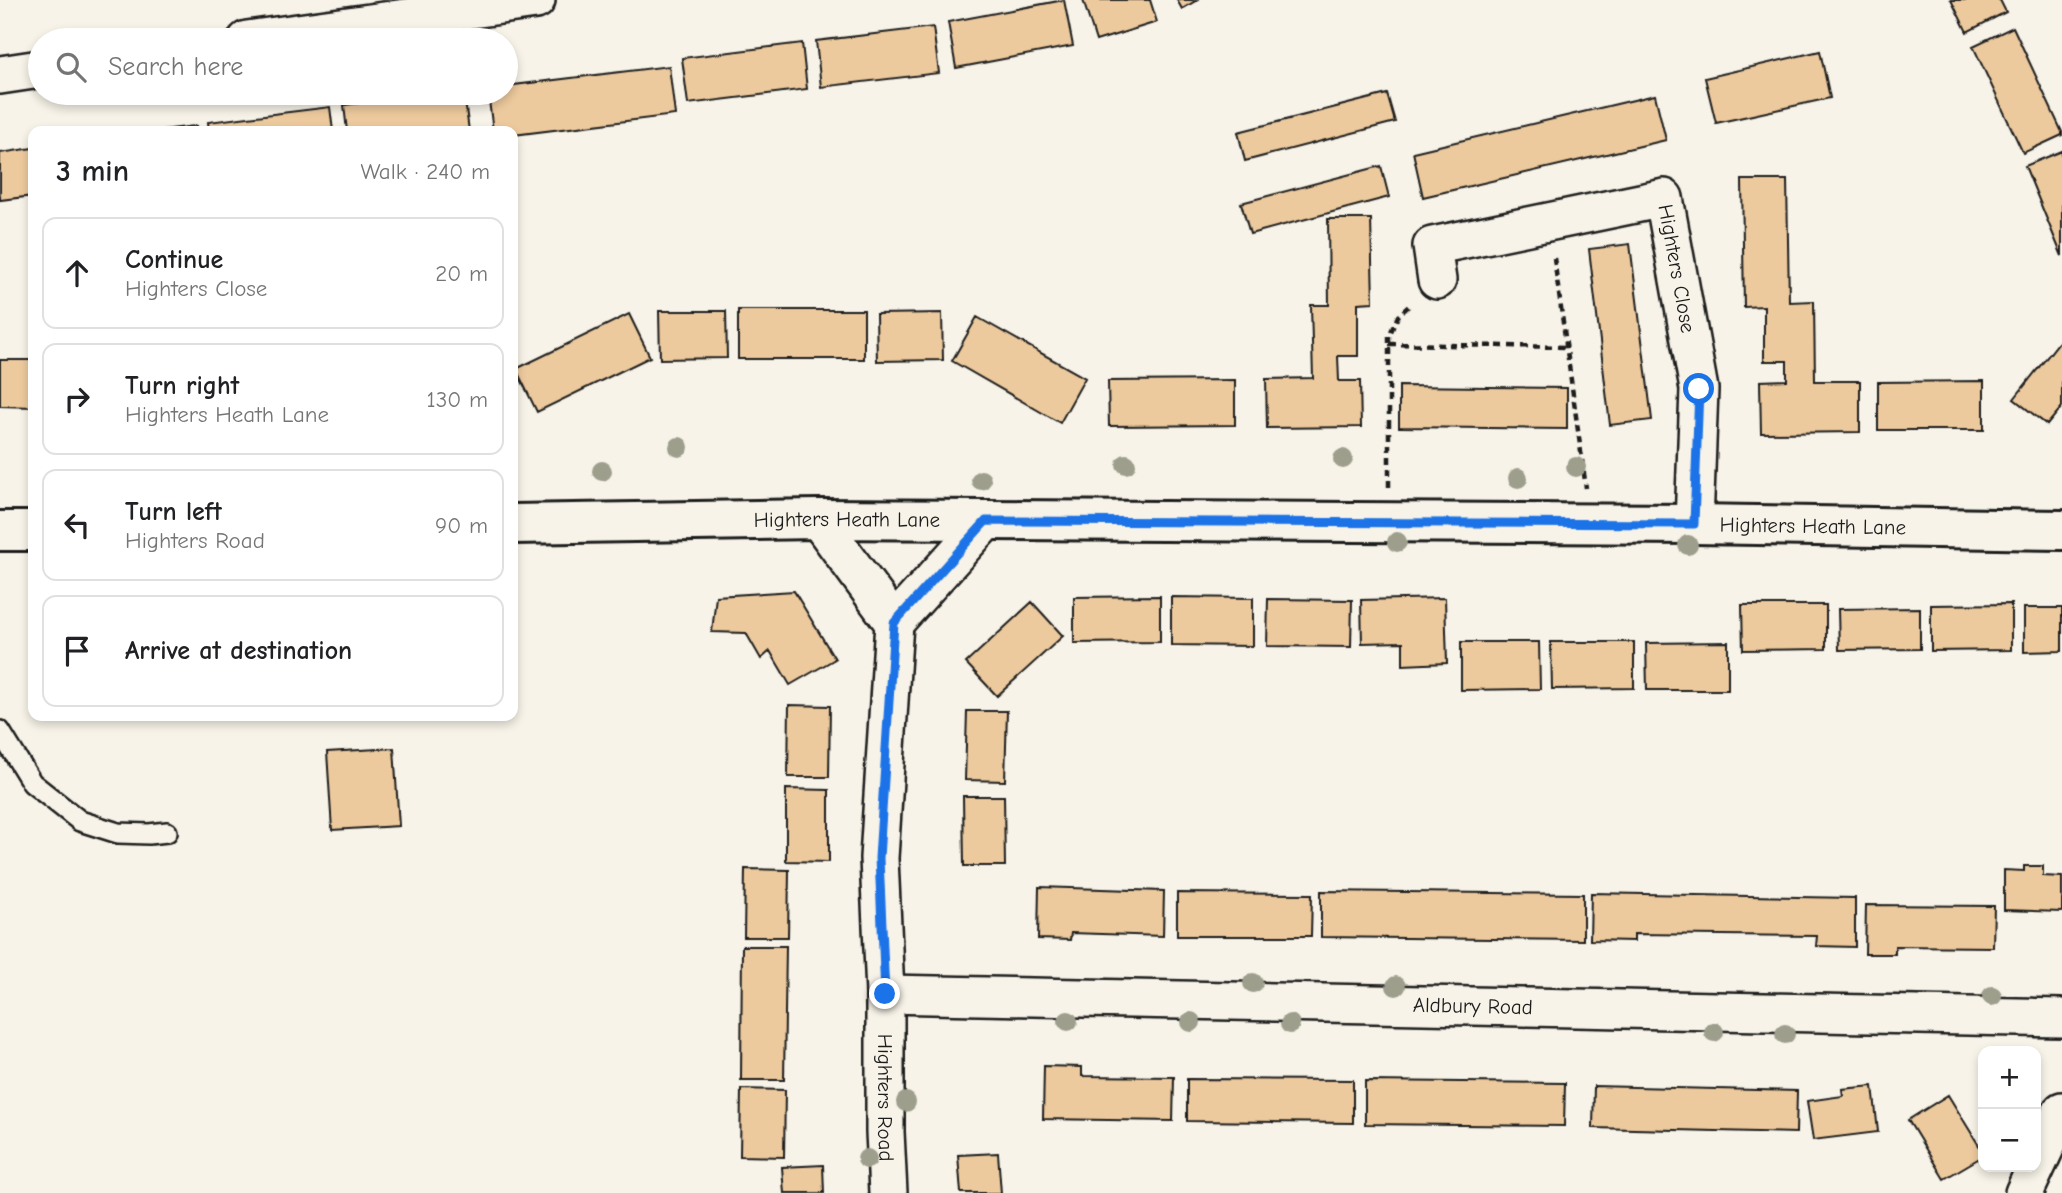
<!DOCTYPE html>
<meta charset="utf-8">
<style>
body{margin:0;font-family:"Comic Neue",sans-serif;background:#f2f2f2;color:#202124}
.controls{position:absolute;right:21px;bottom:21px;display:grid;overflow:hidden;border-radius:14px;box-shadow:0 4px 10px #0003}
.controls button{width:63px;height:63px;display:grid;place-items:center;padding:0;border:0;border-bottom:2px solid #e0e0e0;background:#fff;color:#202124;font:35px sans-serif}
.stop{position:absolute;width:21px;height:21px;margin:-16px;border:5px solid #1a73e8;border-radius:50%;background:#fff}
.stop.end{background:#1a73e8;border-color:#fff;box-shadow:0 2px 7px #0008}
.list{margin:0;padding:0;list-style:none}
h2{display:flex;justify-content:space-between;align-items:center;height:91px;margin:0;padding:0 28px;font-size:30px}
h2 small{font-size:23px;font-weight:400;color:#757577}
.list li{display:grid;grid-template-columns:46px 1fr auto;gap:21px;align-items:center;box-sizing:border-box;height:112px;margin:0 14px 14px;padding:0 14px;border:2px solid #e0e0e0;border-radius:14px}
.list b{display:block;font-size:26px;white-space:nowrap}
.list p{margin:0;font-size:23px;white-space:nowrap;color:#757577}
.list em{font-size:23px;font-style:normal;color:#757577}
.icon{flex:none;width:38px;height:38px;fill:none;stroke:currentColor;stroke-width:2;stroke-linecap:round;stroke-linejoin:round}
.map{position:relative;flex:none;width:2062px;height:1193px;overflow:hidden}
.search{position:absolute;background:#fff;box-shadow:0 4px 10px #0003;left:28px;top:28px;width:490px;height:77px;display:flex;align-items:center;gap:18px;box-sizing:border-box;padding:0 24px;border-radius:38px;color:#757577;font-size:26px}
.panel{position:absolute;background:#fff;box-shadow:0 4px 10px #0003;left:28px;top:126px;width:490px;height:595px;border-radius:14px}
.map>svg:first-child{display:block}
.building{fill:#edca9e;stroke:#1c1c1c;stroke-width:2}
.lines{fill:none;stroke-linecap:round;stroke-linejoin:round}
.service-casing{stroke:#1c1c1c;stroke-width:24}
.minor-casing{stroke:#1c1c1c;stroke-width:42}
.tertiary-casing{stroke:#1c1c1c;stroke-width:44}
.path{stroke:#1c1c1c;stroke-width:4.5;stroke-dasharray:7 5;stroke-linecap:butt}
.service{stroke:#f7f3e8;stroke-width:19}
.minor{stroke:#f7f3e8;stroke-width:37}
.tertiary{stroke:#f7f3e8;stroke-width:38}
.tree{fill:#9d9e8c}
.route{stroke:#1a73e8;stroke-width:9}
.labels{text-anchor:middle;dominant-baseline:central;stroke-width:5;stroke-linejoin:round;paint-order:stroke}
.street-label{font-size:21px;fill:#1c1c1c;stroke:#f7f3e8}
</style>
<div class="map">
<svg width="2062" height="1193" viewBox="0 0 2062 1193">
<rect width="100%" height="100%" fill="#f7f3e8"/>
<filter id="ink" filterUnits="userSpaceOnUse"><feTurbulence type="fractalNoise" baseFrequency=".0143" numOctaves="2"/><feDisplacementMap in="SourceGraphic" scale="14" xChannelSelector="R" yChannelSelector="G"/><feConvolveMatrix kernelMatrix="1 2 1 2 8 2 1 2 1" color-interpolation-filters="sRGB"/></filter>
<g filter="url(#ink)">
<path class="building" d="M1064,0L1073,46L956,68L948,22Z
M1083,0H1150L1157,22L1096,41Z
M1177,0H1197L1182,9Z
M1951,0H2000L2006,12L1967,32Z
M933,27L939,73L821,87L816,41Z
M2013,27L2062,132V135L2023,153L1973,46Z
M802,43L807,89L688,104L682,58Z
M1820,51L1830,98L1716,123L1705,78Z
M669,66L675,115L513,135V131H493L488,93H506V86Z
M442,93H464L469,131H347L344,105Z
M1387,94L1395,122L1245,161L1238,132Z
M1655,95L1666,140L1423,197L1413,152Z
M330,107L333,131H209L208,122Z
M196,126V131H154Z
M33,148V196L0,200V153Z
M2062,151V256L2025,166Z
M1381,166L1389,197L1250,234L1241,203Z
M1742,180H1787L1789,302L1814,301L1815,381H1860V432L1761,433L1760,381L1787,380V361H1764V306L1744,307Z
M1328,219H1371L1373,302L1358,303V356H1338L1339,381H1360L1361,427L1267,428L1266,379L1313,378L1311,305H1329Z
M1630,244L1652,420L1610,425L1589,249Z
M738,310H864V359H738Z
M659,311H726L727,358L660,359Z
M942,313L943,360L877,361L876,314Z
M629,314L650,357L537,412L516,369Z
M977,317L1085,378L1060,423L952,361Z
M2062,338V407L2047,425L2014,399Z
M0,360H33V407L0,406Z
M1235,380V425L1109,426L1108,381Z
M1984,381V430H1878V382Z
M1399,386L1567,388V429L1399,427Z
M794,591L835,659L790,685L770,651L761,659L746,633L712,632L716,596Z
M1160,596V642L1074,643V597Z
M1171,597L1253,598V646L1171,645Z
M1445,598L1447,663L1403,665V642L1362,643L1361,600Z
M1268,599L1352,600L1351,647L1267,646Z
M1032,602L1063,636L997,696L966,663Z
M2011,604V650L1931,651V605Z
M1742,605H1826V649L1743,650Z
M1920,608V649L1839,650L1838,609Z
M2024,608H2062V651L2024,652Z
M1461,642H1539L1540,689L1461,690Z
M1551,642H1634V688L1552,689Z
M1728,642V690H1647L1646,643Z
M789,705L830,706L829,777H788Z
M967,711H1007L1005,781L965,780Z
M394,748L399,826L332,830L327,752Z
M786,789L829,790V862L786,861Z
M963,796H1004L1005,866H964Z
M2024,866H2043V876L2062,877V912L2004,910V870L2024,871Z
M745,869L789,870L788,937H744Z
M1039,887L1164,891L1163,936L1071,933L1070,940L1038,939Z
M1321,891L1583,894V940L1321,937Z
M1177,893L1312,894L1311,936H1177Z
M1591,893L1855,898V947L1816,946L1817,936L1634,934V941L1590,940Z
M1866,905L1994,906L1993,947L1895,946V954H1865Z
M742,946H786L784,1080H741Z
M1044,1066L1082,1067V1076L1174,1077L1173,1121L1043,1119Z
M1187,1079L1353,1080V1123L1187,1121Z
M1365,1081L1565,1083L1564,1126L1365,1124Z
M1594,1086L1797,1091L1796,1133L1593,1128Z
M1873,1086L1878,1132L1813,1140L1807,1101L1843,1096L1842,1089Z
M741,1089L785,1090L784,1157L740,1156Z
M1948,1095L1983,1152V1156L1944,1179L1908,1120Z
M998,1153L1001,1193H961L958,1155Z
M823,1165L824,1193H784L782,1167Z"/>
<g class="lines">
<g class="service-casing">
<path id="service" d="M0,731L32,783L80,821L118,833L149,834L167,832"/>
</g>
<g class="minor-casing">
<g id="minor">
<path d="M247,40L536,0"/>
<path d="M0,75L40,69"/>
<path id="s1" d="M1437,280L1432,246L1664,198L1699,389L1694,524"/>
<path id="s2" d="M818,519L894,623L879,858L885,994V1132L888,1193"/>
<path d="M894,623L986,521"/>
<path id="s3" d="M885,994L2062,1018"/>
<path d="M2024,1193L2062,1111"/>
</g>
</g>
<g class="tertiary-casing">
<g id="tertiary">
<path id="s4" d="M513,524L818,519L1694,524L2062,530"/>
<path d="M0,531H33"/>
</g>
</g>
<path class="path" d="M1554,258L1586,488
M1389,344L1566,347
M1389,487V336L1398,316L1411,304"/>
<use href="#service" class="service"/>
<use href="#minor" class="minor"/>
<use href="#tertiary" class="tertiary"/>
</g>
<g class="tree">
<circle cx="679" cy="447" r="10"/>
<circle cx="1343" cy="459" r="10"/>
<circle cx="1126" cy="464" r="10"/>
<circle cx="1576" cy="467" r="10"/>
<circle cx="602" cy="471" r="10"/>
<circle cx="1518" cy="478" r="10"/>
<circle cx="981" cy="480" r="10"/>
<circle cx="1397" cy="542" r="10"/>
<circle cx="1688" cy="545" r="10"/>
<circle cx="1253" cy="983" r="10"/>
<circle cx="1396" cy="986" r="10"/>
<circle cx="1992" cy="996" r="10"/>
<circle cx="1068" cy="1021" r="10"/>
<circle cx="1191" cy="1022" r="10"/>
<circle cx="1290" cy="1024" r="10"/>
<circle cx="1714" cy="1032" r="10"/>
<circle cx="1785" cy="1034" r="10"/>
<circle cx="906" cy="1102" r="10"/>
<circle cx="867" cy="1159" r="10"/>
</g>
</g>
<g class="lines" filter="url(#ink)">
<path class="route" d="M885,994L879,858L894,623L986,521L1694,524L1699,389"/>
</g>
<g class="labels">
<g class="street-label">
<text stroke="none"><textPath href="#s1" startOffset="343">Highters Close</textPath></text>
<text stroke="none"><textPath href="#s4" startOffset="334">Highters Heath Lane</textPath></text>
<text stroke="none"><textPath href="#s4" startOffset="1300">Highters Heath Lane</textPath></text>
<text stroke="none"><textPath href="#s3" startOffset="588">Aldbury Road</textPath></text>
<text stroke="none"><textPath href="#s2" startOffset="604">Highters Road</textPath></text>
</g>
</g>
</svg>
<div class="controls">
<button>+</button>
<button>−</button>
</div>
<div class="stop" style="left:1699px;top:389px"></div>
<div class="stop end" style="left:885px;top:994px"></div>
<div class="search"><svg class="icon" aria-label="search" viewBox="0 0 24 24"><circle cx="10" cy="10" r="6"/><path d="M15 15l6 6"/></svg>Search here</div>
<section class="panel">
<h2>3 min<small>Walk · 240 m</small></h2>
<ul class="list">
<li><svg class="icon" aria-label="ahead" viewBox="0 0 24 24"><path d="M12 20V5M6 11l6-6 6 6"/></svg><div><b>Continue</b><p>Highters Close</p></div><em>20 m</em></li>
<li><svg class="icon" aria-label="right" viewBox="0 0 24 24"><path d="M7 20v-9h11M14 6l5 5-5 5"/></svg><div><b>Turn right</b><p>Highters Heath Lane</p></div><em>130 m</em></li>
<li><svg class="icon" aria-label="left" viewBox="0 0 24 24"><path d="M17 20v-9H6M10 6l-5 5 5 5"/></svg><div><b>Turn left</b><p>Highters Road</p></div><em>90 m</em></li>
<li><svg class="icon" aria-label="arrive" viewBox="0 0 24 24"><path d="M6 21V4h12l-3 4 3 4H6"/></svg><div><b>Arrive at destination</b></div></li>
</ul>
</section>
</div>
